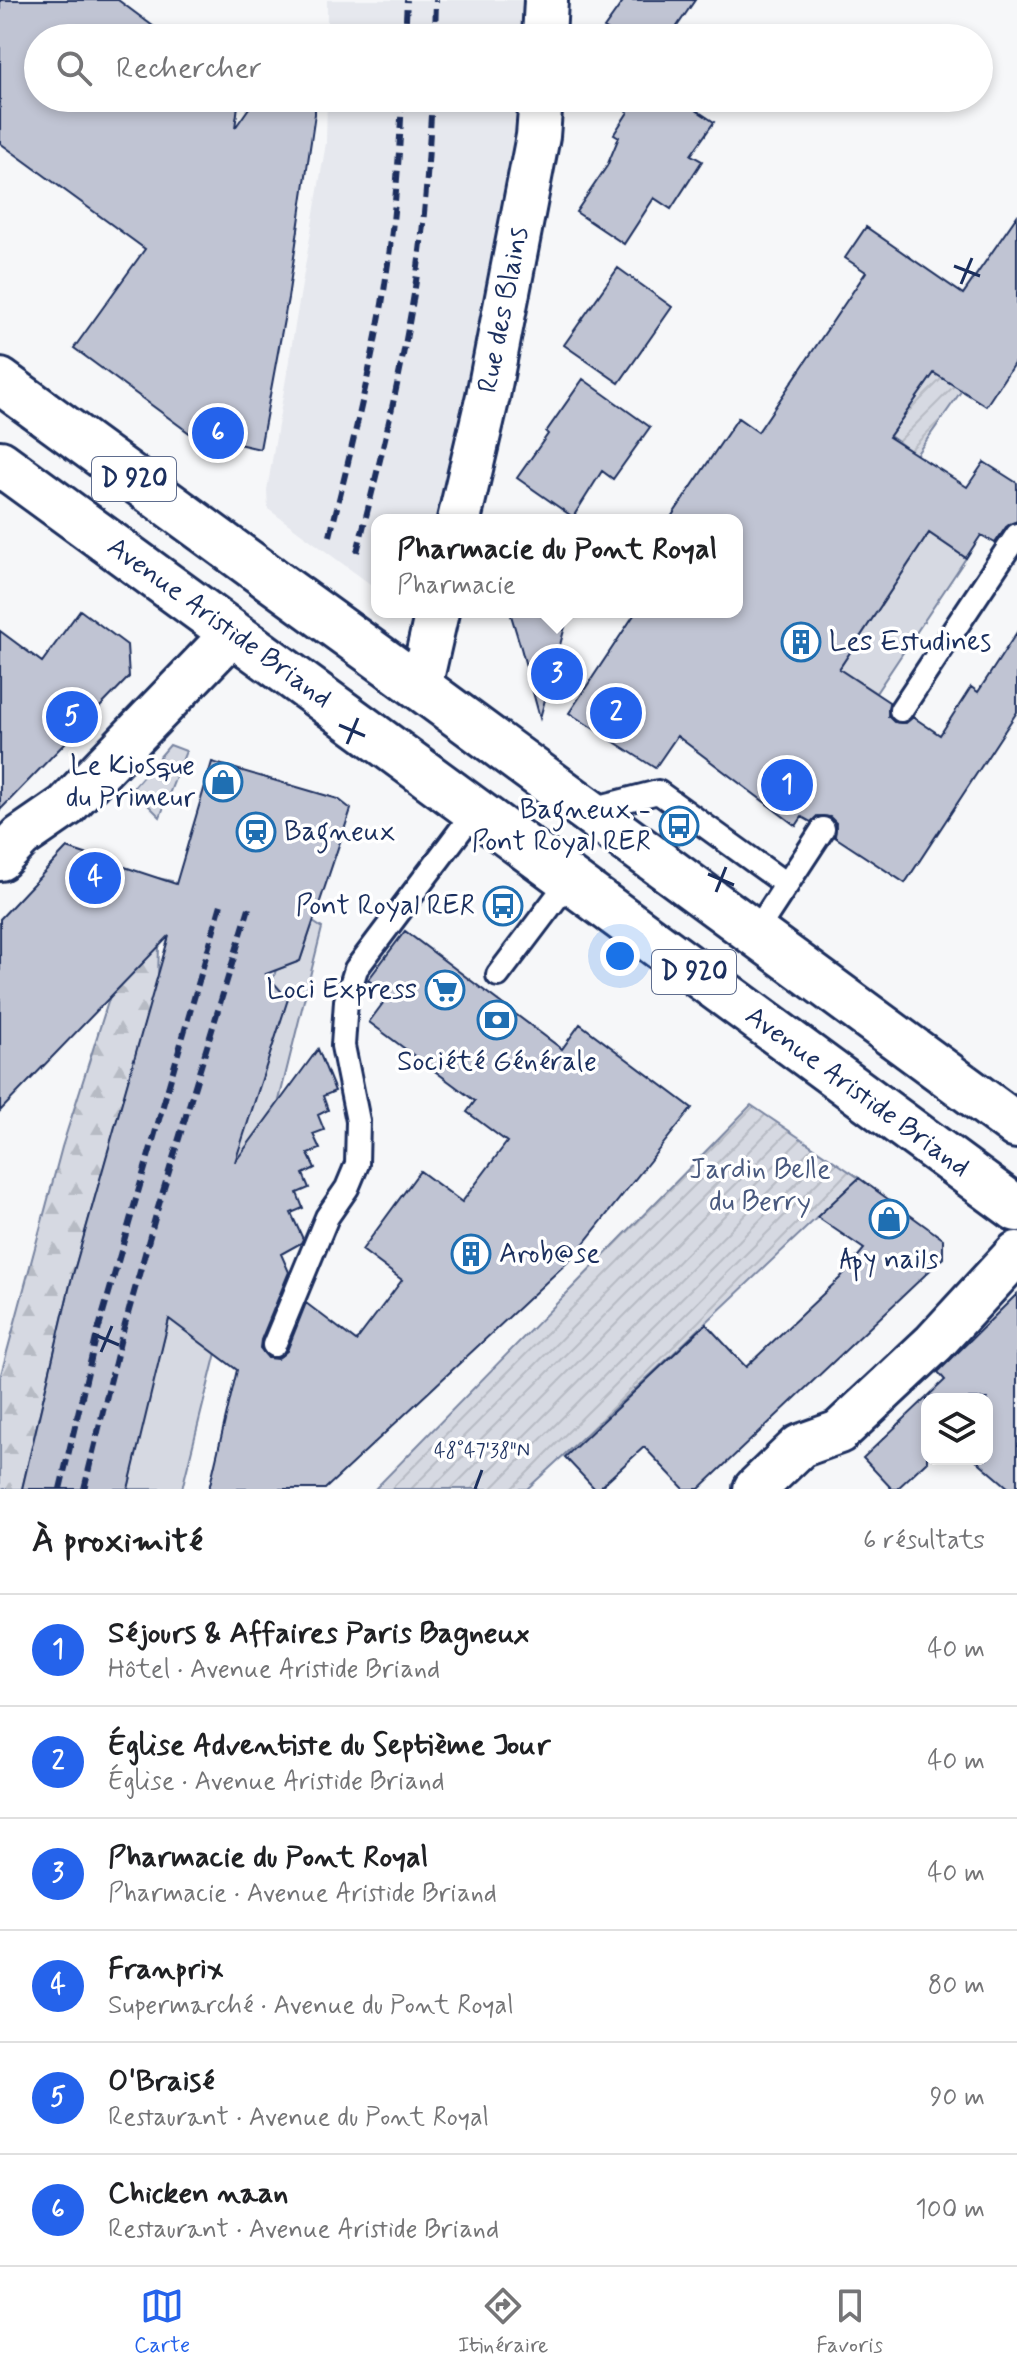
<!DOCTYPE html>
<html lang="fr">
<meta charset="utf-8">
<style>
body{margin:0;font-family:Mynerve,sans-serif;background:#f2f2f2;color:#202124}
.controls{position:absolute;right:24px;bottom:24px;display:grid;overflow:hidden;border-radius:16px;box-shadow:0 4px 12px #0003}
.controls button{width:72px;height:72px;display:grid;place-items:center;padding:0;border:0;border-bottom:2px solid #e0e0e0;background:#fff;color:#202124;font:40px sans-serif}
.you{position:absolute;left:620px;top:956px;width:28px;height:28px;margin:-20px;border:6px solid #fff;border-radius:50%;background:#1a73e8;box-shadow:0 0 0 12px #1a73e833}
.badge{display:grid;place-items:center;width:52px;height:52px;border-radius:50%;background:#2563eb;color:#fff;font-size:26px;font-weight:700}
.pin{position:absolute;translate:-50% -50%;border:4px solid #fff;box-shadow:0 2px 8px #0006}
.popup{position:absolute;left:371px;top:514px;width:372px;height:104px;box-sizing:border-box;display:grid;place-content:center;border-radius:16px;background:#fff;filter:drop-shadow(0 2px 6px #0005);font-size:26px;white-space:nowrap;color:#757577}
.popup b{font-size:30px;color:#202124}
.popup::after{content:'';position:absolute;left:50%;top:100%;margin-left:-16px;border:16px solid transparent;border-top-color:#fff}
.list{margin:0;padding:0;list-style:none}
h2{display:flex;justify-content:space-between;align-items:center;height:104px;margin:0;padding:0 32px;font-size:34px}
h2 small{font-size:26px;font-weight:400;color:#757577}
.list li{display:grid;grid-template-columns:52px 1fr auto;gap:24px;align-items:center;box-sizing:border-box;height:112px;padding:0 32px;border-top:2px solid #e0e0e0}
.list b{display:block;font-size:30px;white-space:nowrap}
.list p{margin:0;font-size:26px;white-space:nowrap;color:#757577}
.list em{font-size:26px;font-style:normal;color:#757577}
.icon{flex:none;width:44px;height:44px;fill:none;stroke:currentColor;stroke-width:2;stroke-linecap:round;stroke-linejoin:round}
.map{position:relative;flex:none;width:1017px;height:1489px;overflow:hidden}
.search{position:absolute;background:#fff;box-shadow:0 4px 12px #0003;left:24px;right:24px;top:24px;height:88px;display:flex;align-items:center;gap:20px;box-sizing:border-box;padding:0 28px;border-radius:44px;color:#757577;font-size:30px}
.sheet{height:776px;background:#fff}
nav{display:flex;justify-content:space-around;align-items:center;box-sizing:border-box;height:112px;border-top:2px solid #e0e0e0;background:#fff;font-size:22px;color:#757577}
nav a{display:grid;justify-items:center;gap:4px}
nav .on{color:#2563eb}
.map>svg:first-child{display:block}
.built{fill:#e6e8ee}
.grass{fill:#d6d9e2;stroke:#7884a0;stroke-width:2}
.forest{fill:url(#forest-firs);stroke:#7884a0;stroke-width:2}
.garden{fill:url(#garden-furrows);stroke:#7884a0;stroke-width:2}
.building{fill:#c0c4d3;stroke:#1b2f5e;stroke-width:2}
.lines{fill:none;stroke-linecap:round;stroke-linejoin:round}
.service-casing{stroke:#1b2f5e;stroke-width:28}
.minor-casing{stroke:#1b2f5e;stroke-width:48}
.primary-casing{stroke:#1b2f5e;stroke-width:50}
.service{stroke:#fff;stroke-width:22}
.minor{stroke:#fff;stroke-width:42}
.primary{stroke:#fff;stroke-width:44}
.rail{stroke:#1b2f5e;stroke-width:6;stroke-dasharray:12 6;stroke-linecap:butt}
.primary-bridge-casing{stroke:#1b2f5e;stroke-width:50;stroke-linecap:butt}
.primary-bridge{stroke:#fff;stroke-width:44}
.ticks{fill:none;stroke:#1b2f5e;stroke-width:3}
.labels{text-anchor:middle;dominant-baseline:central;stroke-width:7;stroke-linejoin:round;paint-order:stroke}
.shield{fill:#fff;stroke:#5f6d8e;stroke-width:2}
.shield-label{font-size:26px;font-weight:bold;fill:#1b2f5e}
.street-label{font-size:28px;fill:#1b2f5e;stroke:#fff}
.poi-label{font-size:28px;fill:#1b2f5e;stroke:#fff;text-anchor:end}
.park-label{font-size:28px;fill:#4a5a7f;stroke:#fff}
.ticks-label{font-size:20px;text-anchor:middle;fill:#1b2f5e;stroke:#fff;stroke-width:7;stroke-linejoin:round;paint-order:stroke}
</style>
<div class="map">
<svg width="1017" height="1489" viewBox="0 0 1017 1489">
<defs>
<pattern id="forest-firs" width="22" height="20" patternUnits="userSpaceOnUse" patternTransform="scale(2)"><rect width="22" height="20" fill="#d6d9e2"/><path d="M5 1l3.5 6h-7zM16 11l3.5 6h-7z" fill="#b7bbc4"/></pattern>
<pattern id="garden-furrows" width="10" height="10" patternUnits="userSpaceOnUse" patternTransform="scale(2)"><rect width="10" height="10" fill="#d6d9e2"/><path d="M-1 1l2-2M0 10L10 0M9 11l2-2" fill="none" stroke="#b7bbc4"/></pattern>
</defs>
<rect width="100%" height="100%" fill="#f6f7f9"/>
<filter id="ink" filterUnits="userSpaceOnUse"><feTurbulence type="fractalNoise" baseFrequency=".0125" numOctaves="2"/><feDisplacementMap in="SourceGraphic" scale="16" xChannelSelector="R" yChannelSelector="G"/><feConvolveMatrix kernelMatrix="1 2 1 2 8 2 1 2 1" color-interpolation-filters="sRGB"/></filter>
<g filter="url(#ink)">
<path class="built" d="M327,0H531L528,38H327Z
M327,98H522L508,211L453,465L436,520H377V589L268,509L267,490L326,143Z"/>
<path class="grass" d="M929,533L966,558L876,693L839,669Z
M170,745L186,751L160,817L132,789Z
M313,922L322,928L182,1489H128C165,1313 221,1141 276,970L300,961Z"/>
<path class="forest" d="M148,876L172,881L159,947L158,977L70,1285L22,1489H0V1378L62,1147Z"/>
<path class="garden" d="M934,373L962,390L916,455L890,436Z
M751,1105L859,1178L658,1368L527,1489H375Z"/>
<path class="building" d="M0,0H118L169,38H38V98H239L235,128L256,98H315V114L288,298L260,449L225,441L222,457L74,348L145,249L0,143Z
M624,0H695L669,38H612L614,34L604,28Z
M625,98H691L687,104L714,122L691,155L702,161L671,209L654,198L624,244L576,212L607,166L619,137L614,134L628,112L619,107Z
M1017,216V359L986,406L934,373L889,437L967,487L984,462L1017,483V521L1006,527L995,543L981,535L966,558L929,533L839,669L889,702L888,716L894,722L906,723L913,717L940,735L971,687L978,692L1017,632V712L905,883L835,837L836,823L830,817L817,816L811,822L802,817L796,826L677,736L655,768L569,713L636,612H737V520H669L738,418L758,432L866,272L845,258L866,227L963,294Z
M618,268L672,307L619,383L564,345Z
M583,379L650,427L613,479L602,471L573,517L517,478L548,434L546,432Z
M80,610L127,645L129,677L0,810V631L42,662Z
M510,612H569L540,718L521,648Z
M212,762L338,799L351,809L300,961L266,974L288,999L235,1162L318,1049L335,1091L323,1096L328,1110L318,1115L324,1130L313,1134L320,1149L308,1154L315,1168L303,1174L309,1188L297,1193L303,1208L291,1213L303,1239L301,1243L281,1254L289,1272L261,1340L260,1348L268,1358L277,1359L287,1351L306,1303L356,1341L402,1280L362,1250L420,1171L462,1202L507,1142L467,1112L475,1101L369,1022L389,995L368,980L405,931L562,1049L580,1024L692,1108L572,1258L325,1489H209L237,1370L169,1319L128,1489H22L70,1285L169,936L0,1111V919L67,848L176,884Z
M859,1178L943,1239V1258L699,1489H684L644,1447L598,1489H595L565,1457L706,1324L746,1367L840,1278L864,1249L817,1217Z
M1017,1294V1489H1010L975,1459H987V1399H927V1461L897,1489H892L863,1458L945,1380L938,1372Z"/>
<g class="lines">
<g class="service-casing">
<path id="service" d="M901,710L1017,535
M588,810L658,792L787,885
M755,933L823,829
M498,975L569,881
M274,1345L327,1217L347,1188L357,1164L358,1121L343,1046L346,1001L356,969L475,811"/>
</g>
<g class="minor-casing">
<path id="minor" d="M544,38L546,0
M459,520L488,396L538,136L541,98
M420,687L437,612
M0,859L21,837L66,806L233,633
M755,1489L800,1446L839,1432L934,1343L1017,1253"/>
</g>
<g class="primary-casing">
<path id="primary" d="M0,381L268,577
M0,463L249,645
M395,669L1017,1126
M371,734L1017,1209"/>
</g>
<use href="#service" class="service"/>
<use href="#minor" class="minor"/>
<use href="#primary" class="primary"/>
<path class="rail" d="M405,38L407,0
M435,38L436,0
M330,536C349,459 368,382 382,304C393,236 399,167 402,98
M357,552C378,470 398,389 412,306C424,237 428,167 432,98
M60,1489L96,1338L222,901
M84,1489L120,1342L157,1211L249,908"/>
<g class="primary-bridge-casing">
<path id="primary-bridge" d="M268,577L395,669
M249,645L371,734"/>
</g>
<use href="#primary-bridge" class="primary-bridge"/>
</g>
</g>
<path class="ticks" d="M954,266L980,276M961,284L972,258M339,725L365,736M347,744L358,718M708,874L734,885M716,892L726,867M93,1334L119,1345M101,1352L112,1326M475,1489L482,1470"/>
<defs>
<g id="building-ring" transform="scale(2)"><circle r="9.5" fill="#fff" stroke="#1f6fb2" stroke-width="1.5"/><path d="M-4-6H4V6H1V3H-1V6H-4ZM-2.5-4.3h1.7v1.8h-1.7ZM.8-4.3h1.7v1.8H.8ZM-2.5-1h1.7V.8h-1.7ZM.8-1h1.7V.8H.8Z" fill="#1f6fb2"/></g>
<g id="shop-ring" transform="scale(2)"><circle r="9.5" fill="#fff" stroke="#1f6fb2" stroke-width="1.5"/><path d="M-5-2.5h2.3a2.7 3.5 0 0 1 5.4 0H5L5.5 6h-11ZM-1.5-2.5h3a1.5 2.3 0 0 0-3 0Z" fill="#1f6fb2"/></g>
<g id="bus-ring" transform="scale(2)"><circle r="9.5" fill="#fff" stroke="#1f6fb2" stroke-width="1.5"/><path d="M-5-6H5V4H4V6H2V4H-2V6H-4V4H-5ZM-3.5-4V0h7V-4ZM-3.5 1.2v1.5H-2V1.2ZM2 1.2v1.5H3.5V1.2Z" fill="#1f6fb2"/></g>
<g id="station-ring" transform="scale(2)"><circle r="9.5" fill="#fff" stroke="#1f6fb2" stroke-width="1.5"/><path d="M-3-6H3Q5-6 5-4V2Q5 4 3 4L4.5 6H3L1.5 4h-3L-3 6H-4.5L-3 4Q-5 4-5 2V-4Q-5-6-3-6ZM-3.5-4v3h7v-3ZM-3.5 1v1.5H-2V1ZM2 1v1.5H3.5V1Z" fill="#1f6fb2"/></g>
<g id="supermarket-ring" transform="scale(2)"><circle r="9.5" fill="#fff" stroke="#1f6fb2" stroke-width="1.5"/><path d="M-6-5.5h2.5l.6 2H6L4.5 2H-2.5L-4.4-4H-6ZM-1.5 3.2a1.3 1.3 0 1 0 .1 0ZM3 3.2a1.3 1.3 0 1 0 .1 0Z" fill="#1f6fb2"/></g>
<g id="bank-ring" transform="scale(2)"><circle r="9.5" fill="#fff" stroke="#1f6fb2" stroke-width="1.5"/><path d="M-6-4H6V4H-6ZM0-2.3a2.3 2.3 0 1 0 0 4.6a2.3 2.3 0 1 0 0-4.6Z" fill="#1f6fb2"/></g>
</defs>
<g fill-rule="evenodd">
<use href="#building-ring" x="801" y="642"/>
<use href="#shop-ring" x="223" y="782"/>
<use href="#bus-ring" x="679" y="826"/>
<use href="#station-ring" x="256" y="832"/>
<use href="#bus-ring" x="503" y="906"/>
<use href="#supermarket-ring" x="445" y="990"/>
<use href="#bank-ring" x="497" y="1020"/>
<use href="#shop-ring" x="889" y="1219"/>
<use href="#building-ring" x="471" y="1254"/>
</g>
<g class="labels">
<g class="shield">
<rect x="92" y="457" width="84" height="44" rx="6"/>
<rect x="652" y="950" width="84" height="44" rx="6"/>
</g>
<g class="shield-label">
<text x="134" y="479">D 920</text>
<text x="694" y="972">D 920</text>
</g>
<g class="street-label">
<text transform="translate(504 310) rotate(-79)">Rue des Blains</text>
<text transform="translate(219 623) rotate(36)">Avenue Aristide Briand</text>
<text transform="translate(857 1092) rotate(36)">Avenue Aristide Briand</text>
</g>
<g class="poi-label">
<text x="829" y="642" text-anchor="start">Les Estudines</text>
<text x="195" y="766">Le Kiosque<tspan x="195" dy="32">du Primeur</tspan></text>
<text x="651" y="810">Bagneux -<tspan x="651" dy="32">Pont Royal RER</tspan></text>
<text x="284" y="832" text-anchor="start">Bagneux</text>
<text x="475" y="906">Pont Royal RER</text>
<text x="417" y="990">Loci Express</text>
<text x="497" y="1062" text-anchor="middle">Société Générale</text>
<text x="499" y="1254" text-anchor="start">Arob@se</text>
<text x="889" y="1260" text-anchor="middle">Apy nails</text>
</g>
<g class="park-label">
<text x="760" y="1170">Jardin Belle<tspan x="760" dy="32">du Berry</tspan></text>
</g>
</g>
<g class="ticks-label">
<text x="482" y="1457">48°47'38"N</text>
</g>
</svg>
<div class="controls">
<button><svg class="icon" aria-label="layers" viewBox="0 0 24 24"><path d="M12 4l9 5-9 5-9-5zM3 14l9 5 9-5"/></svg></button>
</div>
<div class="you"></div>
<div class="pin badge" style="left:787px;top:785px">1</div>
<div class="pin badge" style="left:616px;top:713px">2</div>
<div class="pin badge" style="left:557px;top:674px">3</div>
<div class="popup"><b>Pharmacie du Pont Royal</b>Pharmacie</div>
<div class="pin badge" style="left:95px;top:878px">4</div>
<div class="pin badge" style="left:72px;top:717px">5</div>
<div class="pin badge" style="left:218px;top:433px">6</div>
<div class="search"><svg class="icon" aria-label="search" viewBox="0 0 24 24"><circle cx="10" cy="10" r="6"/><path d="M15 15l6 6"/></svg>Rechercher</div>
</div>
<section class="sheet">
<h2>À proximité<small>6 résultats</small></h2>
<ul class="list">
<li><span class="badge">1</span><div><b>Séjours &amp; Affaires Paris Bagneux</b><p>Hôtel · Avenue Aristide Briand</p></div><em>40 m</em></li>
<li><span class="badge">2</span><div><b>Église Adventiste du Septième Jour</b><p>Église · Avenue Aristide Briand</p></div><em>40 m</em></li>
<li><span class="badge">3</span><div><b>Pharmacie du Pont Royal</b><p>Pharmacie · Avenue Aristide Briand</p></div><em>40 m</em></li>
<li><span class="badge">4</span><div><b>Franprix</b><p>Supermarché · Avenue du Pont Royal</p></div><em>80 m</em></li>
<li><span class="badge">5</span><div><b>O'Braisé</b><p>Restaurant · Avenue du Pont Royal</p></div><em>90 m</em></li>
<li><span class="badge">6</span><div><b>Chicken naan</b><p>Restaurant · Avenue Aristide Briand</p></div><em>100 m</em></li>
</ul>
</section>
<nav>
<a class="on"><svg class="icon" aria-label="map" viewBox="0 0 24 24"><path d="M3 6l6-2 6 2 6-2v14l-6 2-6-2-6 2zM9 4v14M15 6v14"/></svg>Carte</a>
<a><svg class="icon" aria-label="directions" viewBox="0 0 24 24"><path d="M12 3l9 9-9 9-9-9zM9 14v-3h6M13 9l2 2-2 2"/></svg>Itinéraire</a>
<a><svg class="icon" aria-label="saved" viewBox="0 0 24 24"><path d="M7 4h10v16l-5-4-5 4z"/></svg>Favoris</a>
</nav>
